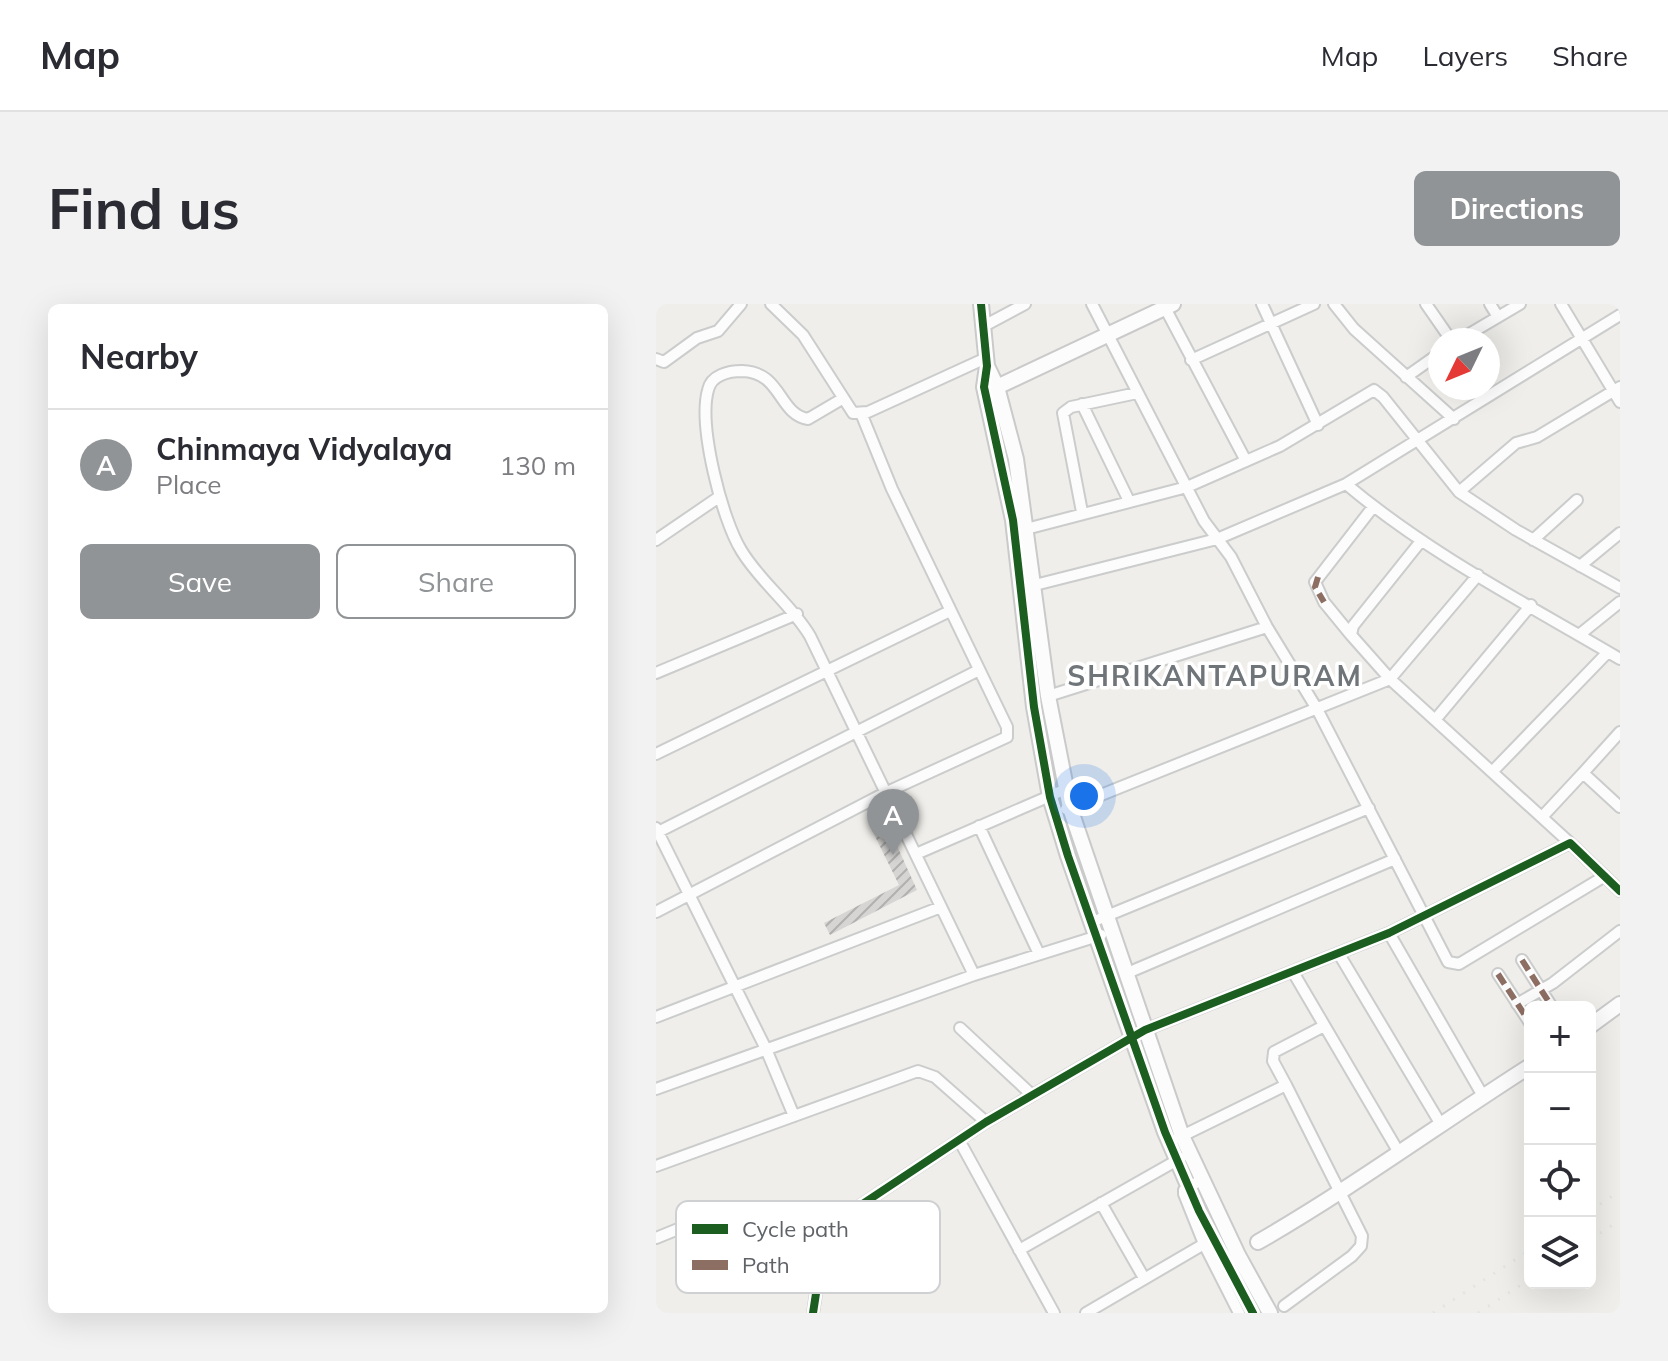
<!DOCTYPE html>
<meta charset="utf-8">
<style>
body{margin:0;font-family:Mulish,sans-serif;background:#f2f2f3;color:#2b2b33}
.controls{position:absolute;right:24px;bottom:24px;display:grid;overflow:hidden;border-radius:12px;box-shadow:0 8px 32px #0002}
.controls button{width:72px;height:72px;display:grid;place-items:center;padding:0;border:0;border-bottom:2px solid #e1e1e2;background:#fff;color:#2b2b33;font:40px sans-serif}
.compass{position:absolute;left:772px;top:24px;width:72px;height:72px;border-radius:50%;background:#fff;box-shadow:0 8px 32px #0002;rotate:227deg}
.you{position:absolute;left:428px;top:492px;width:28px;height:28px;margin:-20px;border:6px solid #fff;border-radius:50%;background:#1a73e8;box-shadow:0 0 0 12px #1a73e833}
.badge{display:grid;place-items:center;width:52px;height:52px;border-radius:50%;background:#919496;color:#fff;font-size:26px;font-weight:700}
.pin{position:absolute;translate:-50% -66px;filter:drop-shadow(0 2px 4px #0008)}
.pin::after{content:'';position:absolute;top:42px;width:28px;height:24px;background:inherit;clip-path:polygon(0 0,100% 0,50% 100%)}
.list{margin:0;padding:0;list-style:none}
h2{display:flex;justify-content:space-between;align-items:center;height:104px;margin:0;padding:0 32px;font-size:34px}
h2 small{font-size:26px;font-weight:400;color:#7c7c81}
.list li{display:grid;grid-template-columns:52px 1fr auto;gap:24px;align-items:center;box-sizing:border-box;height:112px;padding:0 32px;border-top:2px solid #e1e1e2}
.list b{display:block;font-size:30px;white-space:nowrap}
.list p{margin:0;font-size:26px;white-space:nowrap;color:#7c7c81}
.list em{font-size:26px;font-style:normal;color:#7c7c81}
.actions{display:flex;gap:16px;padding:24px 32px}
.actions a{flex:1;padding:18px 0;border:2px solid #919496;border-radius:12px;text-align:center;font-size:28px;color:#919496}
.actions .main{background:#919496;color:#fff}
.icon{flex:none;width:44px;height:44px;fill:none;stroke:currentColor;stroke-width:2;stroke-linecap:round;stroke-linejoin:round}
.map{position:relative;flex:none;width:964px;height:1009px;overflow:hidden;border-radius:12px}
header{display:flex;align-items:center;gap:48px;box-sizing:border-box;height:112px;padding:0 40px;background:#fff;border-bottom:2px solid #e1e1e2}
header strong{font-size:38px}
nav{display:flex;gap:44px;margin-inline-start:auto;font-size:28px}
.intro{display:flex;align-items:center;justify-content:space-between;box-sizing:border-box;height:192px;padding:0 48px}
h1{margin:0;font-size:56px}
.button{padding:20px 36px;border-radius:12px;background:#919496;color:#fff;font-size:28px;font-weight:700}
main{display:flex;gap:48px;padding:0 48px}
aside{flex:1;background:#fff;border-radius:12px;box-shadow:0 8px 32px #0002}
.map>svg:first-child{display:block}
.building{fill:url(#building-hatch)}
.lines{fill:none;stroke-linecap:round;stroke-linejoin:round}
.street-casing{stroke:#cbcccc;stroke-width:14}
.secondary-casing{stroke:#cacacb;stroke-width:18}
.street{stroke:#fdfcfc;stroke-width:10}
.secondary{stroke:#fdfcfc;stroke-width:14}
.rail{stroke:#e4e4e4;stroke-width:3;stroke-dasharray:2 10;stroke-linecap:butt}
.quiet{stroke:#8d6e63;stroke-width:6;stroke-dasharray:12 6;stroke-linecap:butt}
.cycleway-casing{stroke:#fff;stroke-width:13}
.cycleway{stroke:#1b5e20;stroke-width:8}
.labels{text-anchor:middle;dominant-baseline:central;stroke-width:7;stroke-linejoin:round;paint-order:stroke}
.district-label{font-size:28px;font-weight:bold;letter-spacing:2px;fill:#70757a;stroke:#fff}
.key{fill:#fff;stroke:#cfd0d2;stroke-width:2}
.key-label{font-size:22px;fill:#5f6368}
</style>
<header>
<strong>Map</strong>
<nav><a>Map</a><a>Layers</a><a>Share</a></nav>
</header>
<div class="intro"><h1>Find us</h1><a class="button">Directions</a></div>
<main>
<aside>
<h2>Nearby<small></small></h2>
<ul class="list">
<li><span class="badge">A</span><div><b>Chinmaya Vidyalaya</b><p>Place</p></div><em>130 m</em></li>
</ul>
<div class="actions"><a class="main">Save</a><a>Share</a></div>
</aside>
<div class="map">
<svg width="964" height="1009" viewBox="0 0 964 1009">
<defs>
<pattern id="building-hatch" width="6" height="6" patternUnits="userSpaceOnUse" patternTransform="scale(2)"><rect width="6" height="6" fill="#d6d5d3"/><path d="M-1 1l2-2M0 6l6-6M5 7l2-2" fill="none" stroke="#b1b0af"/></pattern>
</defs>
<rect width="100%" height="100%" fill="#efeeea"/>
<path class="building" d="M228,513L261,586L174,631L168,619L243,581L213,520Z"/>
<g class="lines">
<g class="street-casing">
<path id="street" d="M115,0L147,31L197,109L212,108L330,54
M436,0L548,217L575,253L611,323L661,405L792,658L803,660L949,572
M507,0L590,157
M606,0L662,121
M678,0L698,25L798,115
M770,0L795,36
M834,0L842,13
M905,0L964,98
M326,23L369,0
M803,36L864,0
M0,55L8,58L41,34L62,27L85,0
M535,56L658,0
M750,73L784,49
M186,95L152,115C122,110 126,68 86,67C73,67 55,71 52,86C42,122 66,215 85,246C104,278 135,300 154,332L318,671L445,631
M426,100L473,197
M690,180C773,250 871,300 964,355
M803,188L860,139L881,133L964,83
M426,208L407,109L415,103L481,89
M370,225L531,183L624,142L718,86L727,93L803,188L860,226L964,284
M0,236L63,193
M877,236L921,196
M765,237L697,322L695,331L734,375L914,539
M924,262L964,229
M371,283L561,235L690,180L964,11
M695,331L668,298L659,278L717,203
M923,331L964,298
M0,369L141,310
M392,392L611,323
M779,416L875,301
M0,450L294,307
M836,468L952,348
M927,469L964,428
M410,505L734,375L822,271
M886,513L927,469L964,503
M323,522L383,650
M0,524L110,745L138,812
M0,529L323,366
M260,550L410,485
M0,608L231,488L351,433V423L236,185L205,109
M436,618L713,504
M733,629L827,792
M683,650L784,819
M866,656L896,703
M637,668L742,847
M469,670L739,555
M842,670L874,719
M861,700L897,679L964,627
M0,713L285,603
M304,724L376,791
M630,781L617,757L618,748L668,722
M0,785L318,671
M522,834L630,781L706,932L705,942L696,952L628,1002
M303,836L398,1009
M0,862L262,767L279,773L330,818
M545,876L528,886V890L548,940
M445,899L488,974
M0,934L42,917
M363,946L525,854
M157,1009L163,970L179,934L205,901L330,818L489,726L733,629L914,539L964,587
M430,1009L548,940L583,1009"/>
</g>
<g class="secondary-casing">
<path id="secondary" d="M325,0L331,62L328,83L357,216L378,403L394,493L412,552L509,828L543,907L597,1009
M331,62L341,83L360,155L392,392L414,504L526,832L582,951L614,1009
M341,83L517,0
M934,722L964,700
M602,938C696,884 783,820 874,762"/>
</g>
<use href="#street" class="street"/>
<use href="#secondary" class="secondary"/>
<path class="rail" d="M934,907L964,887
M934,936L964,916
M777,1009L874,946
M822,1009L874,975"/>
<path class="quiet" d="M662,273L659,283L668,298
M866,656L896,703
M842,670L874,719"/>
<g class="cycleway-casing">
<path id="cycleway" d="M325,0L331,62L328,83L357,216L378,403L394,493L412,552L509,828L543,907L597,1009
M157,1009L163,970L179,934L205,901L330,818L489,726L733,629L914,539L964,587"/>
</g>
<use href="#cycleway" class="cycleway"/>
</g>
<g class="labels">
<g class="district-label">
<text x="559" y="371">SHRIKANTAPURAM</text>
</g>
</g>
<rect x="20" y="897" width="264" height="92" rx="12" class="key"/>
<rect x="36" y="920" width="36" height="10" fill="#1b5e20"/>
<rect x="36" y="956" width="36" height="10" fill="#8d6e63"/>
<g class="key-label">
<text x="86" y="933">Cycle path</text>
<text x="86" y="969">Path</text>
</g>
</svg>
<div class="controls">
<button>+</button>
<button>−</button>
<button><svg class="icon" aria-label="locate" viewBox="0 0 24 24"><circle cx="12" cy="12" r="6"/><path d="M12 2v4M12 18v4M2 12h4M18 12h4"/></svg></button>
<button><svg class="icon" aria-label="layers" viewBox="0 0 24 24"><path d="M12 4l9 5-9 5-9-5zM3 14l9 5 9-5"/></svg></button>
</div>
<svg class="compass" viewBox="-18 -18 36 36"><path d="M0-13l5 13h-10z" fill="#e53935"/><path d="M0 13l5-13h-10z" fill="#7c7c81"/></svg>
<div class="you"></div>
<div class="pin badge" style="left:237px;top:551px">A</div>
</div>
</main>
